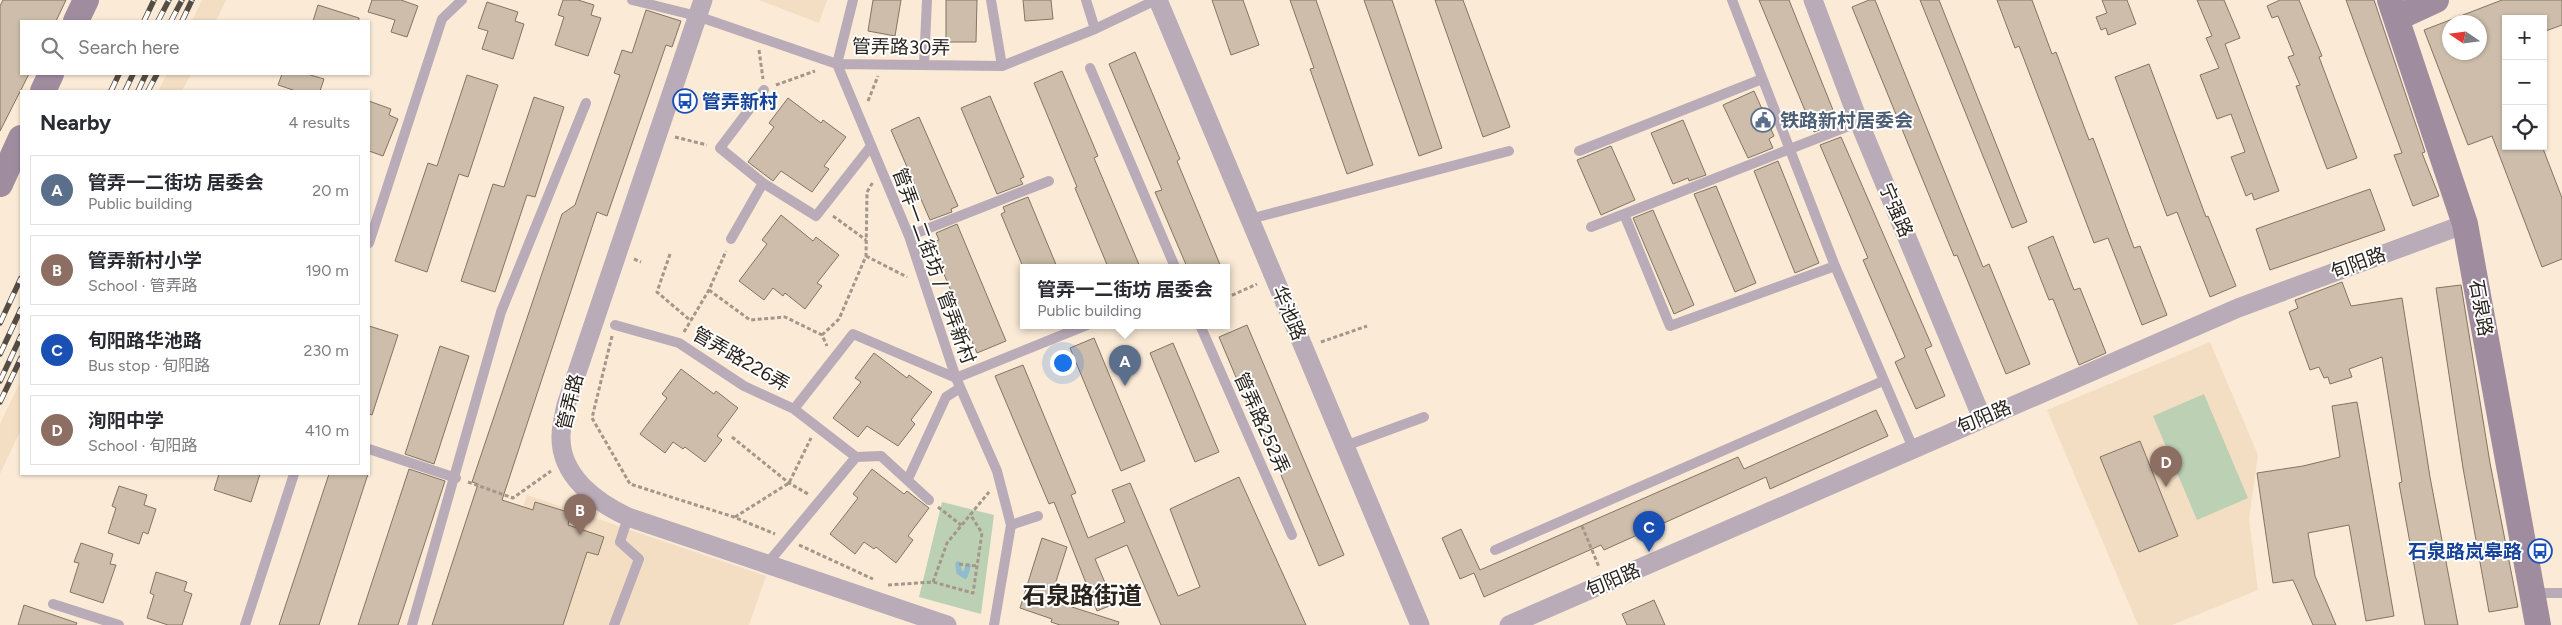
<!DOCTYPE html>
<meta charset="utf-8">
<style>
body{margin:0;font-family:Figtree,"Noto Sans SC",sans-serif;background:#f2f2f3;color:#2b2b33}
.controls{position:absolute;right:15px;top:15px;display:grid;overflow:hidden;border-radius:0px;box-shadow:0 1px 4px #0004}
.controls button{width:45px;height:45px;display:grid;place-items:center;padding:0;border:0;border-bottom:1px solid #e1e1e2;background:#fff;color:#2b2b33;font:25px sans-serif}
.compass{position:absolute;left:2442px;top:15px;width:45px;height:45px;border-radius:50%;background:#fff;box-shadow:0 1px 4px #0004;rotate:283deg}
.you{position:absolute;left:1062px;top:362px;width:18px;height:18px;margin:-12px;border:4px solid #fff;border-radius:50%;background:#1a73e8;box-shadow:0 0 0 8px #1a73e833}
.badge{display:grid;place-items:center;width:32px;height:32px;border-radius:50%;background:#d93025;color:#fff;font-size:16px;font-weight:700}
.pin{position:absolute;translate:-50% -41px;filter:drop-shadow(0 1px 2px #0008)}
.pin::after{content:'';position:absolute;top:26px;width:18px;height:15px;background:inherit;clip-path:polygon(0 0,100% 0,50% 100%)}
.popup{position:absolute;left:1020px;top:264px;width:210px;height:65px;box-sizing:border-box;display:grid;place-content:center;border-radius:0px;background:#fff;filter:drop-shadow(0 1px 4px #0005);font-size:16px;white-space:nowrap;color:#7c7c81}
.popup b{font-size:19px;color:#2b2b33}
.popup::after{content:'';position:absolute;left:50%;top:100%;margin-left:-10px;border:10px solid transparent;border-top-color:#fff}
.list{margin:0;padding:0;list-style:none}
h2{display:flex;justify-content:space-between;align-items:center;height:65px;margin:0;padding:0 20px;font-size:21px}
h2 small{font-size:16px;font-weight:400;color:#7c7c81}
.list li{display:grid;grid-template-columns:32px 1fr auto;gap:15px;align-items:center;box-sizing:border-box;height:70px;margin:0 10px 10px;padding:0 10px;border:1px solid #e1e1e2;border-radius:0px}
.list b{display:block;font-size:19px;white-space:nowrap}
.list p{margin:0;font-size:16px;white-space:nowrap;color:#7c7c81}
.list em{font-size:16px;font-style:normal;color:#7c7c81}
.icon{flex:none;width:28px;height:28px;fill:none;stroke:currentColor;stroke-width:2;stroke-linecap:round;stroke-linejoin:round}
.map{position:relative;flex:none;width:2562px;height:625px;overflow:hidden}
.search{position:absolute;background:#fff;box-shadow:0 1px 4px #0004;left:20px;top:20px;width:350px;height:55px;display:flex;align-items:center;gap:12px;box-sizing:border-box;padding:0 18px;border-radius:0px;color:#7c7c81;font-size:19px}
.panel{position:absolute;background:#fff;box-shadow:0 1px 4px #0004;left:20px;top:90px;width:350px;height:385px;border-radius:0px}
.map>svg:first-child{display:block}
.built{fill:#f3dec4}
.green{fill:#bcd0b4}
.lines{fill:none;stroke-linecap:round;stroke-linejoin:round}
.stream{stroke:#91bcd0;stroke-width:5.5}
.building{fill:#cdbdaa;stroke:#837563;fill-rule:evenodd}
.path{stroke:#a39789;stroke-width:3;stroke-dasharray:4 2.5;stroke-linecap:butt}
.lane{stroke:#baabb8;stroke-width:10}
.street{stroke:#baabb8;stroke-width:19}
.secondary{stroke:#a08c9f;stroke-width:26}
.rail-casing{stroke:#554d43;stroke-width:5.5}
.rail{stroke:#fff;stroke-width:4;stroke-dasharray:11;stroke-linecap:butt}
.labels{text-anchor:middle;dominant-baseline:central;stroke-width:4;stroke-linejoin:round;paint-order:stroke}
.street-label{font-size:19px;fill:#2a241d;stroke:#fff}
.transit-label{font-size:19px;font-weight:bold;fill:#164399;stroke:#fff;text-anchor:start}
.service-label{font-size:19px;font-weight:bold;fill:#4e5e75;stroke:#fff;text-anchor:start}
.district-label{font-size:24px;font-weight:bold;fill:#2a241d;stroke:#fff}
</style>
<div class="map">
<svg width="2562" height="625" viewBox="0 0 2562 625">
<rect width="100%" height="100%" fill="#faead6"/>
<path class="built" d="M202,0H226L216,21H192Z
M759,0H827L819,23Z
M167,74H191L182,91H158Z
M2210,342L2258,455L2249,519L2258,590L2172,625H2138L2047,410Z
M21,380V429L0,474V424Z
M527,495L766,576L749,625H483Z"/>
<path class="green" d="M2204,394L2248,498L2197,520L2153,416Z
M942,502L994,515L981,614L919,597Z"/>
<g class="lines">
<path class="stream" d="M958,564L959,572L965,576L968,566"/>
</g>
<path class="building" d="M3,0H66L56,21H21V74H29L0,131V6Z
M372,0H401L418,6L407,37L391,32L395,20L368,12Z
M563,0H578L594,5L591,15L601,18L588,56L555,45L564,17L558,15Z
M873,0H901L895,36L868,31Z
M946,0H977L976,42H946Z
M1023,0H1051L1053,19L1025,21Z
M1212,0H1243L1259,45L1231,55Z
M1290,0H1316L1373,165L1347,174L1310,69L1314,68Z
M1364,0H1392L1442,148L1419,156Z
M1435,0H1463L1510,127L1483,137Z
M1759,0H1789L1833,110L1830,111L1835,124L1814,132Z
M1869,0H1875L1983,267L1989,264L2030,364L2006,374L1957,255L1954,256L1852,7Z
M1920,0H1939L2027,222L2012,228Z
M1997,0H2032L2052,54L2056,52L2089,140L2093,138L2134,248L2140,246L2167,315L2142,325L2108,238L2094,243L2019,46L2015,48Z
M2102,0H2127L2136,24L2108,35L2106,28L2101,30L2096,17L2107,13Z
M2197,0H2224L2240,38L2225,44L2279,191L2254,200L2252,193L2246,196L2231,157L2245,152L2231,114L2217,119L2200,75L2219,68L2206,38L2212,36Z
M2280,0H2299L2322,56L2319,57L2357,158L2327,169L2296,86L2300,85L2288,57L2294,55L2278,16L2272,18L2267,6Z
M2346,0H2374L2425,152L2422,153L2439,196L2413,206L2394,155L2402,153Z
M2502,0H2562V25L2543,32V19H2506V146H2542L2562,198V259L2542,267L2492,136L2468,145L2424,30ZM2450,22H2480V52H2450Z
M487,2L518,12L515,21L524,24L513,59L482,49L488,31L478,28Z
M318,5L359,18V21H313Z
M646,10L681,21L672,47L666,45L607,216L597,212L502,500L533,510L535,502L571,513L568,525L604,537L598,555L587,552L563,625H432L478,484L472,482L562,214L575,205L620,75L614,73L622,50L632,53Z
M1135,52L1180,159L1177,161L1221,267H1187L1155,192L1162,190L1109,64Z
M2149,64L2206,217L2208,216L2236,286L2210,297L2177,212L2167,216L2115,77Z
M1062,71L1098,156L1094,158L1140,267H1108L1075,188L1077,187L1034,83Z
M282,74H307L324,79L320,91H296L278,85Z
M467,75L498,85L468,177L459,174L427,272L395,261L428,163L437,166Z
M1754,91L1774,136L1769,139L1773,148L1748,158L1723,105Z
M990,96L1024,177L1020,179L1023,184L997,194L961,108Z
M534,97L564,107L535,197L527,195L495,292L461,281L493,184L504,187Z
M788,98L821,123L823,120L846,137L824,166L829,169L812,192L781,171L773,181L748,162L774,127L769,123Z
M369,101L391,109L389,115L398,119L383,156L369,151Z
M919,117L958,206L951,209L952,212L930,220L891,130Z
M1683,120L1706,175L1689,181L1688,178L1673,184L1651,133Z
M1841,137L1932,346L1925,349L1945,396L1916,409L1895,362L1905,357L1863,260L1868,258L1820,145Z
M1611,146L1635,200L1601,215L1577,160Z
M1778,161L1819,263L1795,273L1754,171Z
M1716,186L1756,283L1735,292L1694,194Z
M2370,189L2385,230L2270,270L2256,229Z
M1028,197L1057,267H1023L1001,214L1005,212L1003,207Z
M1653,210L1694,305L1674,314L1633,218Z
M781,215L813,241L816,237L839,255L817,283L822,286L805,309L785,293L783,296L773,288L764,300L739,281L767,244L762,240Z
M957,224L1006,341L977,353L931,243L939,240L936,233Z
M2053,236L2074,290L2080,288L2106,353L2079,365L2053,299L2049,300L2028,247Z
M2342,282L2351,306L2402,298L2430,477L2458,625H2425L2399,483L2402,482L2382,357L2349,369L2352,377L2330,384L2328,377L2324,378L2319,367L2310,370L2289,312L2298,308L2295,300Z
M2461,285L2490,463L2518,607L2489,612L2463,468L2436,288Z
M1247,325L1344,555L1319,566L1266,439L1263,441L1219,337Z
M369,326L398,335L372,415L369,414Z
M1094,338L1145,461L1121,471L1070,348Z
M1173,343L1219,452L1195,462L1150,353Z
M440,346L469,356L434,464L405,454Z
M874,353L907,378L909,375L932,392L911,420L915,424L898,446L867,426L858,437L833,418L861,382L855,378Z
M1023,365L1076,493L1071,495L1088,538L1125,522L1112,490L1130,483L1178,596L1200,587L1170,509L1239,477L1306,625H1161L1127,545L1095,559L1114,604L1097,611L1054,502L1049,504L995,376Z
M681,369L714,394L716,391L738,408L717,436L722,440L705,462L685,447L683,449L673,442L665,453L640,434L667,398L662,394Z
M2357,402L2394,616L2366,621L2349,525L2308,533L2315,576L2336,625H2313L2293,580L2273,583L2257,473L2303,466L2340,457L2332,406Z
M1876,410L1888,436L1770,489L1766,477L1604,550L1601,545L1484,597L1474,573L1460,579L1442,538L1461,529L1480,570L1738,457L1744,469Z
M2140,441L2178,536L2139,552L2100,457Z
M409,469L445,481L398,625H358Z
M872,469L904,494L907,491L929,508L908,536L913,540L896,563L876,547L874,549L864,542L855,554L830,534L858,498L853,494Z
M219,474H260L251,502L214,490Z
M329,474H368L319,625H279Z
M119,486L147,495L144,505L156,509L148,534L143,532L139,544L108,533L116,508L112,506Z
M1042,538L1067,547L1050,600L1119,622L1118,625H1060L1051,622L1052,619L1020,608Z
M81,543L113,554L110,564L116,565L103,603L70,592L79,563L74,562Z
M156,572L187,582L184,591L192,594L182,625H168L147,618L154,595L150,593Z
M1654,600L1665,625H1627L1622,614Z
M24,605L77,623L76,625H18Z"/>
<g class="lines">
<path class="path" d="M759,50L763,79
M776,85L815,71
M868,101L878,76
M675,137L707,145
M833,216L866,240
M670,254L657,292L691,321
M866,256L907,277
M634,259L641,262
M709,290L750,320L785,317L822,335L827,346
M1226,298L1257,284
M684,332L709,290L726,251
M822,335L839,319L866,256L867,192L873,182
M612,336L592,418L630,484L734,517L775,534
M1321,342L1367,326
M732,437L789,483L808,494
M468,482L513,498L551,471
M938,507L961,525
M735,517L789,483L811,438
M1582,526L1599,567
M799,545L873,579
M959,564L977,566
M933,582L947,543L989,492
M888,585L933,582L973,593L982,533L970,514"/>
<path class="lane" d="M632,0L697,16L837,64L909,236L956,378L997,471L1011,525L994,625
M853,0L837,64L1002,66L1095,29L1156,0
M991,0L1002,66
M1086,0L1095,29
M1732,0L1835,266L1913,448
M924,65L927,0
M1090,68L1175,267
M1579,151L1762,79
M763,183L720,148L764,90
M1624,214L1670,326L1835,266
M1250,219L1509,151
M1591,227L1859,122
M909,236L1049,181
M731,239L763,183L816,216L871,146
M369,243L442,19L462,0
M615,325L679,343L744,386L794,409L853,334L956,378L1087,325
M1200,325L1292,535
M1345,446L1424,417
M369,449L456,478
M856,457L881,456L929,500
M908,479L946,397L960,388
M1011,525L1038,516
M1495,550L1883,381
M767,564L856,457L794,409
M2533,593H2562
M53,604L119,625
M245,625L294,474
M412,625L501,312L586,103
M614,625L639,559L620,542L628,517"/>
<path class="street" d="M703,0L566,405C564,415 561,426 561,436C560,476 596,502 628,517L947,625
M1158,0L1420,625
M1813,0L1859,122L1982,418
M1509,625L2238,308L2465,224"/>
<path class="secondary" d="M2390,0L2465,224L2538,625
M2397,18L2436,0
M76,21L86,0
M43,91L51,74
M0,184L21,138"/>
<g class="rail-casing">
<path id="rail" d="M144,21L154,0
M158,21L169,0
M171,21L182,0
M182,21L192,0
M111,91L119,74
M125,91L133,74
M138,91L146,74
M148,91L157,74
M0,323L21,278
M0,354L21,309
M0,381L21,336
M0,402L21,358"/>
</g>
<use href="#rail" class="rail"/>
</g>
<defs>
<g id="bus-ring" transform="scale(1.25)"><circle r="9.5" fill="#fff" stroke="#1a4fb4" stroke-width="1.5"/><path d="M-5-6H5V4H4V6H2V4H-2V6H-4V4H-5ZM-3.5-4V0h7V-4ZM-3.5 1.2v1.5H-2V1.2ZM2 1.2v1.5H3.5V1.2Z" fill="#1a4fb4"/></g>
<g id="civic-ring" transform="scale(1.25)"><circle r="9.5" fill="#fff" stroke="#5c6f8a" stroke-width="1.5"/><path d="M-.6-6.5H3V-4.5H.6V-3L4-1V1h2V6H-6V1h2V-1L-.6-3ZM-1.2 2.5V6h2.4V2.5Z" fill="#5c6f8a"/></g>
</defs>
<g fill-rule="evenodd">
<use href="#bus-ring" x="685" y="101"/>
<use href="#civic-ring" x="1763" y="120"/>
<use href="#bus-ring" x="2540" y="551"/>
</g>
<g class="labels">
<g class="street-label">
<text transform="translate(901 47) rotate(1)">管弄路30弄</text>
<text transform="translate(1896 210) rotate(67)">宁强路</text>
<text transform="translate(2358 263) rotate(-20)">旬阳路</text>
<text transform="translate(934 266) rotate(70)">管弄一二街坊 / 管弄新村</text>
<text transform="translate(2481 308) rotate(80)">石泉路</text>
<text transform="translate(1289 313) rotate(67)">华池路</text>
<text transform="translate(741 359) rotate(30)">管弄路226弄</text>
<text transform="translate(570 402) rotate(-76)">管弄路</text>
<text transform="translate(1984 417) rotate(-23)">旬阳路</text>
<text transform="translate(1262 423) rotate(66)">管弄路252弄</text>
<text transform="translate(1613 580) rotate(-23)">旬阳路</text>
</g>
<g class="transit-label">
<text x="702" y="101">管弄新村</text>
<text x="2522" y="551" text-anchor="end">石泉路岚皋路</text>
</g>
<g class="service-label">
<text x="1780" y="120">铁路新村居委会</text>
</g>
<g class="district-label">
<text x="1082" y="595">石泉路街道</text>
</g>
</g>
</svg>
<div class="controls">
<button>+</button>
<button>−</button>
<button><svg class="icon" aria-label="locate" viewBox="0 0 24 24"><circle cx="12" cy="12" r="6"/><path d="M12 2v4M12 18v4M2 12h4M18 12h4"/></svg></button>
</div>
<svg class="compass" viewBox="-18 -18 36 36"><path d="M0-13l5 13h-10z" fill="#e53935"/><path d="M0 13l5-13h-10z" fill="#7c7c81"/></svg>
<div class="you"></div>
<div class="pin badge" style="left:1125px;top:386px;background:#5c6f8a">A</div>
<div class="popup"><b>管弄一二街坊 居委会</b>Public building</div>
<div class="pin badge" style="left:580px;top:535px;background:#8d6e63">B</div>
<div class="pin badge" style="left:1649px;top:552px;background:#1a4fb4">C</div>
<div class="pin badge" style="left:2166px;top:487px;background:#8d6e63">D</div>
<div class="search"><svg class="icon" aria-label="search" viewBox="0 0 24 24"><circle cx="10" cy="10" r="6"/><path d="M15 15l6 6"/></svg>Search here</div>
<section class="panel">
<h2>Nearby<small>4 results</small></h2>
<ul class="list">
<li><span class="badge" style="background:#5c6f8a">A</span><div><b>管弄一二街坊 居委会</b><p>Public building</p></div><em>20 m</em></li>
<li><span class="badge" style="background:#8d6e63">B</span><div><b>管弄新村小学</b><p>School · 管弄路</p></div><em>190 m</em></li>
<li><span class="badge" style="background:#1a4fb4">C</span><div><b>旬阳路华池路</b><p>Bus stop · 旬阳路</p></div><em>230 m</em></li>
<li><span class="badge" style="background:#8d6e63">D</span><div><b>洵阳中学</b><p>School · 旬阳路</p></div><em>410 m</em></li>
</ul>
</section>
</div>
